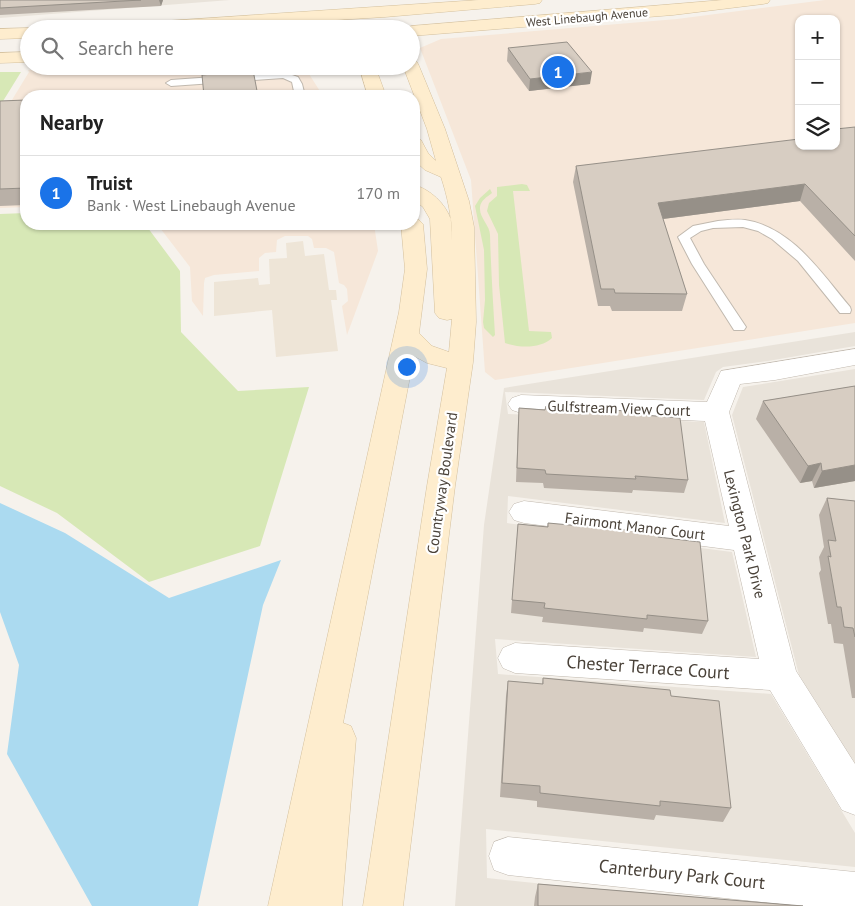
<!DOCTYPE html>
<meta charset="utf-8">
<style>
body{margin:0;font-family:"PT Sans",sans-serif;background:#f6f6f6;color:#222}
.controls{position:absolute;right:15px;top:15px;display:grid;overflow:hidden;border-radius:10px;box-shadow:0 1px 4px #0004}
.controls button{width:45px;height:45px;display:grid;place-items:center;padding:0;border:0;border-bottom:1px solid #e0e0e0;background:#fff;color:#222;font:25px sans-serif}
.you{position:absolute;left:406px;top:366px;width:18px;height:18px;margin:-12px;border:4px solid #fff;border-radius:50%;background:#1a73e8;box-shadow:0 0 0 8px #1a73e833}
.badge{display:grid;place-items:center;width:32px;height:32px;border-radius:50%;background:#1a73e8;color:#fff;font-size:16px;font-weight:700}
.pin{position:absolute;translate:-50% -50%;border:2px solid #fff;box-shadow:0 1px 5px #0006}
.list{margin:0;padding:0;list-style:none}
h2{display:flex;justify-content:space-between;align-items:center;height:65px;margin:0;padding:0 20px;font-size:21px}
h2 small{font-size:16px;font-weight:400;color:#767676}
.list li{display:grid;grid-template-columns:32px 1fr auto;gap:15px;align-items:center;box-sizing:border-box;height:75px;padding:0 20px;border-top:1px solid #e0e0e0}
.list b{display:block;font-size:19px;white-space:nowrap}
.list p{margin:0;font-size:16px;white-space:nowrap;color:#767676}
.list em{font-size:16px;font-style:normal;color:#767676}
.icon{flex:none;width:28px;height:28px;fill:none;stroke:currentColor;stroke-width:2;stroke-linecap:round;stroke-linejoin:round}
.map{position:relative;flex:none;width:855px;height:906px;overflow:hidden}
.search{position:absolute;background:#fff;box-shadow:0 1px 4px #0004;left:20px;top:20px;width:400px;height:55px;display:flex;align-items:center;gap:12px;box-sizing:border-box;padding:0 18px;border-radius:28px;color:#767676;font-size:19px}
.panel{position:absolute;background:#fff;box-shadow:0 1px 4px #0004;left:20px;top:90px;width:400px;height:140px;border-radius:20px}
.map>svg:first-child{display:block}
.residential{fill:#e9e3da}
.commercial{fill:#f6e7d9;fill-rule:evenodd}
.education{fill:#eee5d7}
.green{fill:#d7e8b6}
.water{fill:#abdaf0}
.lines{fill:none;stroke-linecap:round;stroke-linejoin:round}
.lane-casing{stroke:#c1b9af;stroke-width:2}
.street-casing{stroke:#c1b9af;stroke-width:1}
.secondary-casing{stroke:#d4c09d;stroke-width:1}
.lane{fill:#fff;fill-rule:evenodd}
.street{fill:#fff;fill-rule:evenodd}
.secondary{fill:#feedce;fill-rule:evenodd}
.wall{fill:#b9b0a7}
.shaded-wall{fill:#969088}
.building{fill:#d7cdc2;stroke:#969088}
.labels{text-anchor:middle;dominant-baseline:central;stroke-width:4.5;stroke-linejoin:round;paint-order:stroke}
.far-street-label{font-size:12px;fill:#4a4239;stroke:#fff}
.street-label{font-size:15px;fill:#4a4239;stroke:#fff}
.near-street-label{font-size:18px;fill:#4a4239;stroke:#fff}
</style>
<div class="map">
<svg width="855" height="906" viewBox="0 0 855 906">
<rect width="100%" height="100%" fill="#f6f2ec"/>
<path class="residential" d="M16,0H230L0,18V4Z
M855,332V346L768,361L723,367L716,372L704,400L505,392L508,414L704,422L725,523L508,496L507,523L732,552L756,657L495,639L498,674L771,694L855,833V867L486,829L487,878L754,906H455L484,525L504,388Z
M855,369V764L799,675L732,415L743,387Z"/>
<path class="commercial" d="M825,0H855V323L495,380L485,372L471,180L420,48L441,39L677,19ZM799,19H836V146H799Z
M147,66H304L323,96H26V207L0,208V116L4,113L29,72L28,70Z
M157,224H374L378,251L347,335L342,306L348,301L347,289L344,285L339,283L334,252L326,248H314L312,239L308,236H285L277,240L276,252L265,253L259,258V271L214,275L205,278L204,283L203,316L192,301L190,267Z"/>
<path class="education" d="M303,241L305,256L324,254L329,290H336L337,300H331L338,351L276,357L272,310L214,316V282L258,278L259,285L270,284L269,259L287,258L286,243Z"/>
<path class="green" d="M0,72H21L0,106Z
M522,184L527,185L530,191H513L529,331L551,332L552,338C540,349 520,348 505,343L499,285L498,234L487,211L489,203L497,196V187Z
M490,189L492,193C487,197 481,200 480,207C479,218 490,225 490,235C491,269 493,302 495,335L493,337L484,328L483,322L485,300L484,250L475,206L480,198Z
M26,213V224H145L180,271L181,332L238,391L309,387L260,546L149,582L57,513L0,486V214Z"/>
<path class="water" d="M0,503L65,533L169,598L281,560L263,605L198,906H92L7,754L19,665L0,612Z"/>
<g class="lines">
<g class="lane-casing">
<path id="lane" d="M283,72L298,77L302,84L305,96H295L292,82L283,78L171,86L166,83L171,80Z
M718,221C727,220 736,219 745,220C792,227 822,274 850,307L851,310L850,313H840L798,261L772,239L758,231L743,227L713,228L701,231L690,238L704,264L746,327L744,330H734L692,264L678,237L693,226Z"/>
</g>
<g class="street-casing">
<path id="street" d="M855,349V365L775,380L740,384L729,412L796,671L855,764V815L842,810L770,690L515,673L503,668L498,658L503,648L515,643L759,659L734,550L524,523L514,520L509,512L514,504L524,501L729,526L705,421L521,413L512,410L508,404L512,398L521,395L707,402L721,371Z
M508,837L855,872V906H799L508,875L494,870L489,856L494,842Z"/>
</g>
<g class="secondary-casing">
<path id="secondary" d="M479,0H542L540,3L535,4L385,17L191,29H113L115,26L121,24Z
M723,0H770L768,3L763,4L673,15L411,36V29H405L411,26Z
M29,28L31,29H29V38L0,39V29Z
M29,52V62L0,63V53Z
M411,61L417,62L419,66L445,129L469,201L474,227L476,322L473,362L455,486L403,906H363L427,486L447,368L427,363L414,356L343,723L351,726L356,738L342,906H268L399,312L405,269L401,224H414V218L419,220L423,224L427,269L419,333L432,346L449,352L452,319L447,320L439,318L435,313L430,219L423,207L414,200V185C430,189 446,204 451,220C452,226 452,234 452,241C452,218 448,198 441,177L425,170L414,160V138L421,140L428,153L436,161L427,129L403,66H411Z
M359,66H375L386,96H368Z"/>
</g>
<use href="#lane" class="lane"/>
<use href="#street" class="street"/>
<use href="#secondary" class="secondary"/>
</g>
<path class="wall" d="M0,0H163L161,6L0,15Z
M508,48L590,84L529,91L507,61Z
M26,100V205L0,206V101Z
M855,127V261L800,201L663,219L687,294L682,311H612L610,306H598L573,182L576,166L799,146Z
M855,386V481L814,488L812,481L800,483L756,419L763,401Z
M519,408L644,415L688,480L684,493L633,490L632,493L544,488L543,483L516,482L518,422Z
M827,498L855,501V698H852L843,644L834,643L831,624H828L819,573L821,570L819,557L824,547L819,515Z
M548,523L658,537L708,621L702,634L644,628L643,632L542,622L543,617L511,613L518,524L547,527Z
M543,678L671,696L731,808L723,822L656,815L654,820L537,807V801L500,797L506,696L508,681L542,684Z
M538,884L803,906H534L535,897Z"/>
<path class="shaded-wall" d="M159,0H163L161,6Z
M592,72L590,84L529,91L530,79Z
M805,184L800,201L655,220L658,203Z
M821,463L812,481L800,483L808,466Z
M855,465V481L814,488L822,471Z"/>
<path class="building" d="M0,0H141L0,8Z
M567,42L592,72L530,79L508,48Z
M253,70L258,96H204L202,75Z
M26,100V188L0,189V101Z
M855,127V236L805,184L658,203L687,294L615,293L614,289H601L576,166L799,139V146H836V129Z
M855,386V465L822,471L821,463L808,466L763,401Z
M546,406L643,412L644,415L680,418L688,480L635,476L636,479L546,474L545,470L517,468L519,408L545,410Z
M827,498L855,501V637L853,628L844,627L841,607H837L828,556L831,557L828,540L836,541Z
M548,523L658,533V537L700,542L708,621L647,615V619L544,608L545,603L512,600L518,524L548,527Z
M543,678L670,690L671,696L719,701L731,808L660,801V806L540,793V786L502,783L508,681L543,684Z
M538,884L803,906H538Z"/>
<g class="labels">
<g class="far-street-label">
<text transform="translate(587 17) rotate(-5)">West Linebaugh Avenue</text>
</g>
<g class="street-label">
<text transform="translate(619 408) rotate(2)">Gulfstream View Court</text>
<text transform="translate(442 483) rotate(-82)">Countryway Boulevard</text>
<text transform="translate(635 526) rotate(7)">Fairmont Manor Court</text>
<text transform="translate(745 534) rotate(76)">Lexington Park Drive</text>
</g>
<g class="near-street-label">
<text transform="translate(648 667) rotate(4)">Chester Terrace Court</text>
<text transform="translate(682 874) rotate(6)">Canterbury Park Court</text>
</g>
</g>
</svg>
<div class="controls">
<button>+</button>
<button>−</button>
<button><svg class="icon" aria-label="layers" viewBox="0 0 24 24"><path d="M12 4l9 5-9 5-9-5zM3 14l9 5 9-5"/></svg></button>
</div>
<div class="you"></div>
<div class="pin badge" style="left:558px;top:72px">1</div>
<div class="search"><svg class="icon" aria-label="search" viewBox="0 0 24 24"><circle cx="10" cy="10" r="6"/><path d="M15 15l6 6"/></svg>Search here</div>
<section class="panel">
<h2>Nearby<small></small></h2>
<ul class="list">
<li><span class="badge">1</span><div><b>Truist</b><p>Bank · West Linebaugh Avenue</p></div><em>170 m</em></li>
</ul>
</section>
</div>
